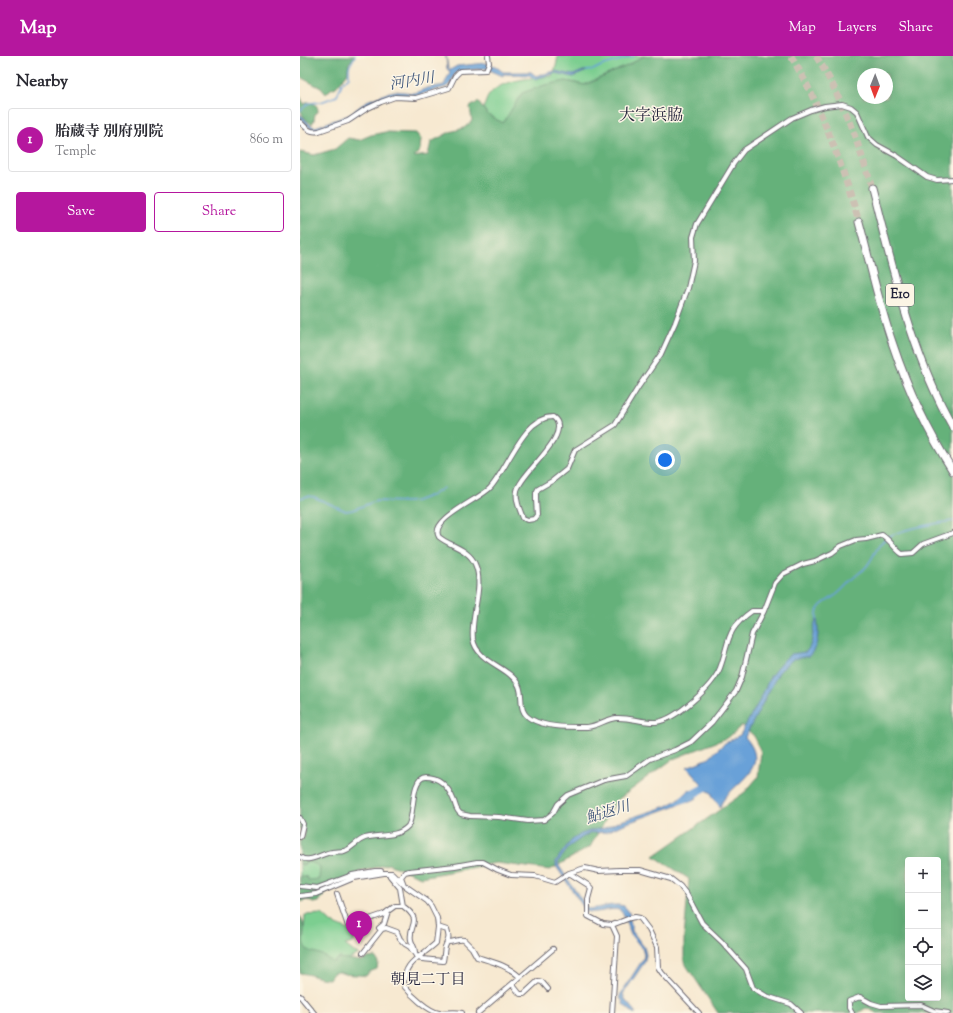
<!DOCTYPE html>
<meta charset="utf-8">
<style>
body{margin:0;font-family:"Sorts Mill Goudy","Noto Serif JP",serif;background:#f7f7f7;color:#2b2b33}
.controls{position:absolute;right:12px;bottom:12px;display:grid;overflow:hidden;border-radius:4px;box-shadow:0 4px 16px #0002}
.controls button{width:36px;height:36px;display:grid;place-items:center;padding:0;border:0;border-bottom:1px solid #e1e1e2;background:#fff;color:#2b2b33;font:20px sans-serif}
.compass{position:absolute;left:557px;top:12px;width:36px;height:36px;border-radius:50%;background:#fff;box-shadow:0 4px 16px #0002;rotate:181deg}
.you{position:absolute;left:365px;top:404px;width:14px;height:14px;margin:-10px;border:3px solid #fff;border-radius:50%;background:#1a73e8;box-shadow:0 0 0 6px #1a73e833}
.badge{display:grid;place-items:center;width:26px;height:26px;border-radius:50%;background:#b5179e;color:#fff;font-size:13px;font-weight:700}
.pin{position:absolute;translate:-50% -33px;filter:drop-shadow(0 1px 2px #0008)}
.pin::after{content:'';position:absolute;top:21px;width:14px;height:12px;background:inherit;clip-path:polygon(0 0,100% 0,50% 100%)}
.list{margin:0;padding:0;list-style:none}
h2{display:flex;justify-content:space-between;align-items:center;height:52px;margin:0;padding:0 16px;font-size:17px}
h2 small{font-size:13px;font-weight:400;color:#7c7c81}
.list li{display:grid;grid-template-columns:26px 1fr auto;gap:12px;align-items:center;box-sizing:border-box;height:64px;margin:0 8px 8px;padding:0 8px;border:1px solid #e1e1e2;border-radius:4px}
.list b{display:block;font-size:15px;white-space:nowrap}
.list p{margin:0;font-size:13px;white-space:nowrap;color:#7c7c81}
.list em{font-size:13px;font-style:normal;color:#7c7c81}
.actions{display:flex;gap:8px;padding:12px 16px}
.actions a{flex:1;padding:9px 0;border:1px solid #b5179e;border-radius:4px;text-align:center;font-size:14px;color:#b5179e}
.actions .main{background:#b5179e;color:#fff}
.icon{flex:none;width:22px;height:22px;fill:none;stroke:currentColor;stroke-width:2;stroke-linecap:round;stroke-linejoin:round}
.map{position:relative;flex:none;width:653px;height:957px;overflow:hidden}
header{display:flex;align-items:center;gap:24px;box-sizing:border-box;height:56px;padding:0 20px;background:#b5179e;color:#fff}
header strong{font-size:19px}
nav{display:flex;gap:22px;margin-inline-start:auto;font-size:14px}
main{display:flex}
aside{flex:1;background:#fff}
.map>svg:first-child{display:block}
.green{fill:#7cce90;stroke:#4f7866}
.forest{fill:#65b17a;stroke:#446a5a;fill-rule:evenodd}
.water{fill:#69a1d8;stroke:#46628a}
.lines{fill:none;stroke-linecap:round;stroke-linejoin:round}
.stream{stroke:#69a1d8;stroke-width:1.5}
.river{stroke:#69a1d8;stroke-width:8}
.motorway-tunnel{stroke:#ccc1b3;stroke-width:7;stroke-dasharray:7 3.5;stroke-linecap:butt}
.minor-casing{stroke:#6d6870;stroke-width:6}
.motorway-casing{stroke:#6d6870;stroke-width:9}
.minor{stroke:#fff;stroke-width:4}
.motorway{stroke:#fff;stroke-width:7}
.labels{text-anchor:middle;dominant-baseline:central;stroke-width:3;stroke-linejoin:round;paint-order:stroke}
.shield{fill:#fcf5e5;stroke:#63616e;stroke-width:1}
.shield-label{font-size:13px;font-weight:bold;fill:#22223b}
.water-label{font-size:15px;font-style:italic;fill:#3e557a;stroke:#fcf5e5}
.neighbourhood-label{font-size:15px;fill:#22223b;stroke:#fcf5e5}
.quarter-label{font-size:16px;fill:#22223b;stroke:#fcf5e5}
</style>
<header>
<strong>Map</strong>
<nav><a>Map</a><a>Layers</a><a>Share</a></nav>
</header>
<main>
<aside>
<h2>Nearby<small></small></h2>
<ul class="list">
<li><span class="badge">1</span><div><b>胎蔵寺 別府別院</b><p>Temple</p></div><em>860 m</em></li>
</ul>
<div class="actions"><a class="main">Save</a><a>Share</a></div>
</aside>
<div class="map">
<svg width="653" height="957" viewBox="0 0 653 957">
<rect width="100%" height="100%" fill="#fcf5e5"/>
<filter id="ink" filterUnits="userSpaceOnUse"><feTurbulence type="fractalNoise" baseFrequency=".025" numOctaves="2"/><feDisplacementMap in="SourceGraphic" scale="8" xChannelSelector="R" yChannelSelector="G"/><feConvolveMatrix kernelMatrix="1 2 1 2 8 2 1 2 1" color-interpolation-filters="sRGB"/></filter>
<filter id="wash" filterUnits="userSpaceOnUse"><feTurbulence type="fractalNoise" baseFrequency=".012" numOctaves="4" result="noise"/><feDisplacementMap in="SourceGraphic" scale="16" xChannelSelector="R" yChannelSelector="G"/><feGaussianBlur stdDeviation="0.9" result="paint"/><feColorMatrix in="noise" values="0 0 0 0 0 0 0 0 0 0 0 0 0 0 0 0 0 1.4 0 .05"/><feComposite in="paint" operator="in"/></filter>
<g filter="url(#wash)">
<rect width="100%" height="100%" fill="#f7e9d1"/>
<path class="green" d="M258,0H344L329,9L284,29L266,25L203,67L188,59L183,52C186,47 186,42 190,38C201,23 234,22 252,20L256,10Z
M0,798L18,807L22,815L21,825L0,826Z
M22,858L32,867L49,874L55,884L53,887L45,889L54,896L59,898L45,905L29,908L3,891L5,859Z"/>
<path class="forest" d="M0,0H55L49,7L47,18L36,31L31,33L26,38L21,32L0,21Z
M344,0H653V957H577L566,952L558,957H418L384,906V882L389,823L354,800L445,736L458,721L461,696L454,680L442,669L429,681L373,703L316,745L290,791L250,814L196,807L121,821L88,808L59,816L43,829L26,836L19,846L13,847L8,844L0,846V820L7,821L8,824L19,823L20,811C15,807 10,806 4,807V809L0,808V785C5,782 5,778 4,773H0V96L14,99L35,93L48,82L59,84L71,79L85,76L116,77L121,83L120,94L114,101L128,99L131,86L150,76L164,72L172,65L170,51L178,46L188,59L203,67L222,37L245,29L266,25L285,29L329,9ZM563,18H587V42H563ZM608,804H638V942H608Z
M0,40L4,48L9,46C15,48 18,49 18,56L15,58L14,64L12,68C0,60 0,54 0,40Z
M0,860C7,869 0,881 5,891C9,896 16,896 22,899C26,901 29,904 33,906L39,902L61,905L68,902L76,901L78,907L77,913L69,916L66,920C57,918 46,920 39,916L33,917L29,923C19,923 11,918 0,917Z"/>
<path class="water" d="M146,0L148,12L150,14L157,10L186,7L195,10L203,16H231L236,20L255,15L273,19L283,15H287L273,21L255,17L235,23L229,19L203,18V20L185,12L156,16L150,28L146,31L115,40L95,39L84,42L71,48L50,62L17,74L11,73L0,63V58L10,69L15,71L49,59L67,45L90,36L94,35L115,37L127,32L144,29L150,16L147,13Z
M517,563C519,576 519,590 509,600L493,603L479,616L445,681C475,715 427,728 420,751L412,739V737L411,736H409L387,711L407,703L425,687L440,679L461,642L470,621L476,613L485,603L491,598L506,596C515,586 511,574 517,563Z
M390,733L397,742L390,746L388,745L319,770L306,776L291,777L283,781L270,790L258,806L259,810L287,852C295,855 310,846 324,850L329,856L332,875L344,891L346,899L344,907L323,938L326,945L336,957H333L322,947L323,946L320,942V939L343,903L344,899L342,892L331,879L323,858L320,854C308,851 298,859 286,855L256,810V805L266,791L272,784L281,778L293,774L305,772L318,766L367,750L376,745Z"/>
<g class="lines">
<path class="stream" d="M286,15L293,14L301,10L334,0
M0,55L9,47L21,46L37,40L42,27L49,21V11L55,0
M0,442L8,440L14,441L46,455L52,454L76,445L108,446L116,445L129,440H131L143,432
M517,564C517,560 516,555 519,552C522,547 531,543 536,539C544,533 550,524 558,518C560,516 563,515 565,512C574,503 576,488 588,481C601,473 637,467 653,465"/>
<path class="river" d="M384,743L413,727"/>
</g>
</g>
<g filter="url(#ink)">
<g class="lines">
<path class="motorway-tunnel" d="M491,0C523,54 541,107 559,166
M516,0C542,41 558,86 572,132"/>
<g class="minor-casing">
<path id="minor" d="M0,66C6,72 10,77 19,75L48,65L66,53L81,46L95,41L116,42L149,32L155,20L160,15L186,14L189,7L188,0
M464,555L475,527L483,518L503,508L515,505L532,497L541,490L556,484L566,483L582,479C590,484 594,492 602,498L613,497L623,488L653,477
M0,762L3,768L0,781
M0,801C9,808 22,797 32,796C36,795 40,796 44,795C52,793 56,785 65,782C78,778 97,782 108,770C115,761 110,721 126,721C141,721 149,732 154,745C156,750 156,755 161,758L170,760L199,761L228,765L244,764L253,757L258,748L268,739L304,724L326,720L350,703L375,694L391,686L412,666L436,635L442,621L452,578L464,555H452C425,574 430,585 420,612C413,630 376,664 356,666C343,667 330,661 316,662C306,663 298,670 287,671C269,671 247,672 231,663C217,655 224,642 219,630C210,610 177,607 173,583C170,560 185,530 175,508C169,493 150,490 139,481C128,464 180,443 190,432C207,414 224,360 253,361C275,377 220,417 217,435C215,444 220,454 223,462L228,464L234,463L237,459L236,444V437L238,433L252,425L267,413L275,394L315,369L339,330L361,298L375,267L388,232L394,205L393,181L397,168L434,107L444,94L492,62L511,54L525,50L542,48L551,51L557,56L568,81L577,89L597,100L627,121L637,124L653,123
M269,817L285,812L299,815L319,814H340L371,823L380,830L387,839L402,867L422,886L446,913L453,932L466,940L491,948L501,957
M104,829L101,821L105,816L109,815L155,810L177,806H183L198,814L211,819L235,820L255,826L269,817L288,829L291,832L288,843V860L303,868L312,869L330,862L335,861L340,862L349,874L357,891L358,911L362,917L399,957
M0,830L17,832L52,819L75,815H81
M37,838L48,870L51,872L58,867L84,858L95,850H103L100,832L90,820L89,817
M0,840L16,838L54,822L84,817H92L104,829L127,845L131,850L137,862L138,871L136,887C120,902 103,905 104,930C111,939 128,955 139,957C147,957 154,955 162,957
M103,850C124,866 108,868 111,884C112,888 115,891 115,896
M312,869L317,880L312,957
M79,872L84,868L88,855
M148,886C154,886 158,883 164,884L172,892L177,901C193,906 207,909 220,921
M63,897L82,873L86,872L97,876L100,883L105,888L110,891L117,901
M119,900L122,903L143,905C144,901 144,895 145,891C148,883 150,883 147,874L138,871
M212,928L220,938H224L238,925L242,926L248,933
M0,940L14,957
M178,957L253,893
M552,957L549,952V945L560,941L571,947L581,950L621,949L634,955L648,957"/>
</g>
<g class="motorway-casing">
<path id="motorway" d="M572,132C593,213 611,297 653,371
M559,166C570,207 579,249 593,289C608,334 628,376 653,415"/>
</g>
<use href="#minor" class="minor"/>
<use href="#motorway" class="motorway"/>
</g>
</g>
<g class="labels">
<rect class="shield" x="586" y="228" width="28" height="22" rx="3"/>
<g class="shield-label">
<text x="600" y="239">E10</text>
</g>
<g class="water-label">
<text transform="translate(112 26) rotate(-9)">河内川</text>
<text transform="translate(308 757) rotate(-17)">鮎返川</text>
</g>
<g class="neighbourhood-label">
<text x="128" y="924">朝見二丁目</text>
</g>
<g class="quarter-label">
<text x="351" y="60">大字浜脇</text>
</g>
</g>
</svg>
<div class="controls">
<button>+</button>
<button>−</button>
<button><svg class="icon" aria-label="locate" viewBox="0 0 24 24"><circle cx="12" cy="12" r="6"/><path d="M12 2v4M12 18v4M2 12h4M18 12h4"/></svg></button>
<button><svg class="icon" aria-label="layers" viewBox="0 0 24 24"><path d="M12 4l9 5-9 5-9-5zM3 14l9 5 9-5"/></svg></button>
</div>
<svg class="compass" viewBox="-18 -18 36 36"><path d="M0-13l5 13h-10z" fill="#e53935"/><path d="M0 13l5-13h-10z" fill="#7c7c81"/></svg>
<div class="you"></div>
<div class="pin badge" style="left:59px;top:888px">1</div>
</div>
</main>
